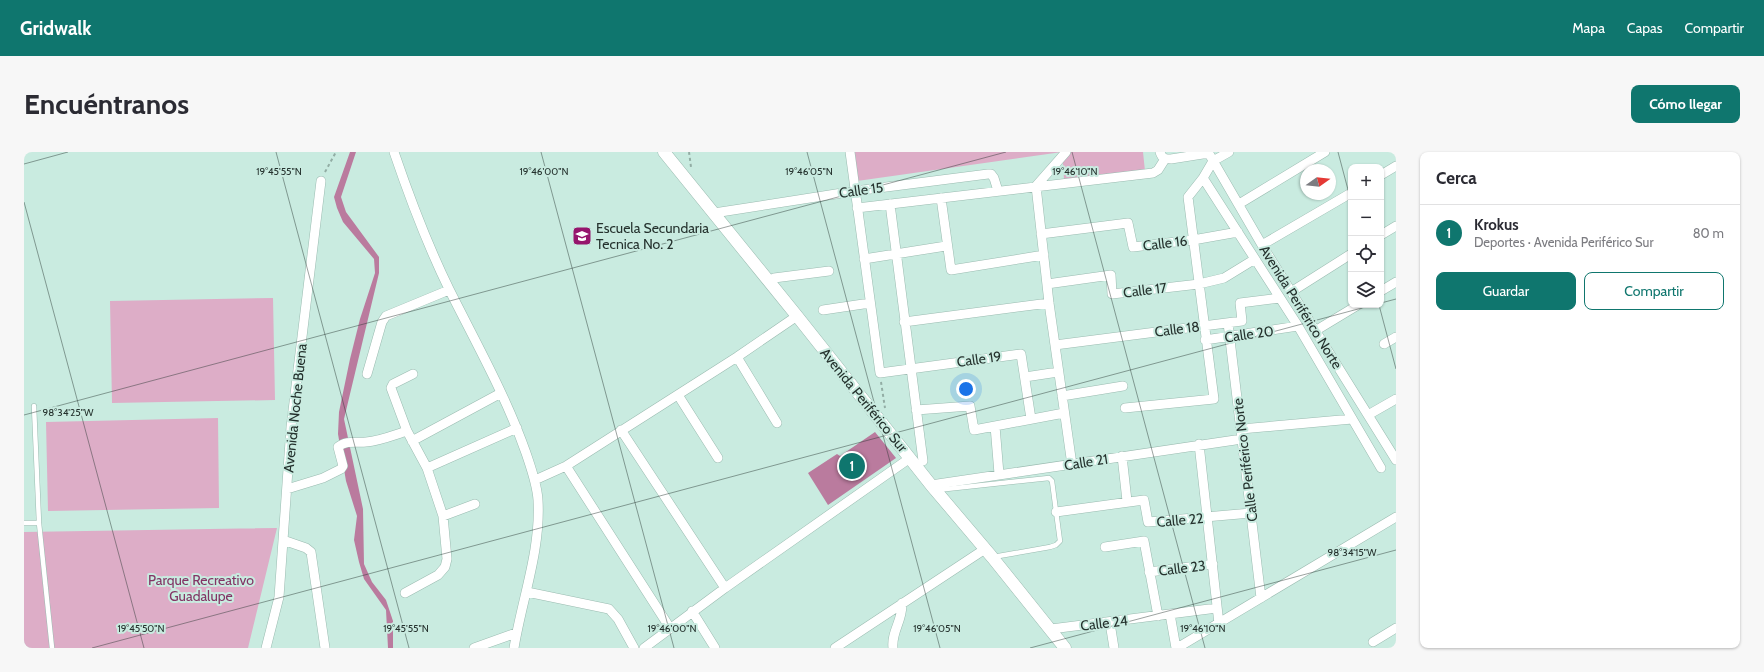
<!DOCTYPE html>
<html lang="es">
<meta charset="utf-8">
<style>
body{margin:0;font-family:Cabin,sans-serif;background:#f7f7f7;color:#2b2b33}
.controls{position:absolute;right:12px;top:12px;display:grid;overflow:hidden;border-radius:8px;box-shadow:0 1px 3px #0004}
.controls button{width:36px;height:36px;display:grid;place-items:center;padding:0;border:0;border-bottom:1px solid #e1e1e2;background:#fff;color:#2b2b33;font:20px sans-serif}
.compass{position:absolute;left:1276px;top:12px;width:36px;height:36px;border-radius:50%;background:#fff;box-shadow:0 1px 3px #0004;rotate:75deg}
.you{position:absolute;left:942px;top:237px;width:14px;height:14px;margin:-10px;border:3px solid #fff;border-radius:50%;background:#1a73e8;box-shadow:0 0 0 6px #1a73e833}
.badge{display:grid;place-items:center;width:26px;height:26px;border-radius:50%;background:#0f766e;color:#fff;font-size:13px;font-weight:700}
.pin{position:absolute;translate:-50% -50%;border:2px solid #fff;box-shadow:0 1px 4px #0006}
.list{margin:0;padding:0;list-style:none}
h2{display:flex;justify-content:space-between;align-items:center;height:52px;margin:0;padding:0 16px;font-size:17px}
h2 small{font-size:13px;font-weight:400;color:#7c7c81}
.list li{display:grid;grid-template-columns:26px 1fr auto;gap:12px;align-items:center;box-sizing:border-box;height:56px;padding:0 16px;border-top:1px solid #e1e1e2}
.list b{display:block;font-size:15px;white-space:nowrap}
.list p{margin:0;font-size:13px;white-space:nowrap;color:#7c7c81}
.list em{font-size:13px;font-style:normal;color:#7c7c81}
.actions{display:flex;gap:8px;padding:12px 16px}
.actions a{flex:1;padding:9px 0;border:1px solid #0f766e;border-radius:8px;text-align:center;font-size:14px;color:#0f766e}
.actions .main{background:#0f766e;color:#fff}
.icon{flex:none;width:22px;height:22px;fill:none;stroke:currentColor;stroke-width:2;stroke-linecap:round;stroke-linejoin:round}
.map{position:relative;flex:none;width:1372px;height:496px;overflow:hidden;border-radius:8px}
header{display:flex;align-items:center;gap:24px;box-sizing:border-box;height:56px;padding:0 20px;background:#0f766e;color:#fff}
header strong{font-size:19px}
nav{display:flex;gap:22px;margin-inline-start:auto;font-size:14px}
.intro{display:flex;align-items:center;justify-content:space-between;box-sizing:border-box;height:96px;padding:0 24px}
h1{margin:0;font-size:28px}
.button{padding:10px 18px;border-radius:8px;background:#0f766e;color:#fff;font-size:14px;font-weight:700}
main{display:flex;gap:24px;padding:0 24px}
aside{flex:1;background:#fff;border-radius:8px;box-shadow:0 1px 3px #0004}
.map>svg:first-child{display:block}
.green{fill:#ddadc7}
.water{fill:#ba7b9e}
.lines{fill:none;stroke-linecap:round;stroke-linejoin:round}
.lane-casing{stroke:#9abbb0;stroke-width:5.5}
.street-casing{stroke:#9abbb0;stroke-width:10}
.secondary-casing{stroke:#9abbb0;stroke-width:13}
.path{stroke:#92ada4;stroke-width:2;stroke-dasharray:3 3;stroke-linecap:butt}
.lane{stroke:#fff;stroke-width:4.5}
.street{stroke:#fff;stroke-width:9}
.secondary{stroke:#fff;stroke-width:12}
.ticks{fill:none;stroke:#25322e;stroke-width:1;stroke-opacity:0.45}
.labels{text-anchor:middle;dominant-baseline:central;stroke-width:4;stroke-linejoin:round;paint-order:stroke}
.street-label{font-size:14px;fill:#25322e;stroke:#c9ebe0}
.poi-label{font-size:14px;fill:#25322e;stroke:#c9ebe0;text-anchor:start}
.park-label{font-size:14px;fill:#833565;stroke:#c9ebe0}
.ticks-label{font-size:10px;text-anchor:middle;fill:#25322e;stroke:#c9ebe0;stroke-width:4;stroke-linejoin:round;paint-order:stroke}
</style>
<header>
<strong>Gridwalk</strong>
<nav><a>Mapa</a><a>Capas</a><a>Compartir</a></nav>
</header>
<div class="intro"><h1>Encuéntranos</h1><a class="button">Cómo llegar</a></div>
<main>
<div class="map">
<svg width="1372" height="496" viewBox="0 0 1372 496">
<rect width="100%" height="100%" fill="#c9ebe0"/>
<path class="green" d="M831,0H1119L1121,19L1040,27L1038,0L833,29Z
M249,146L251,248L88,251L86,149Z
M194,266L195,356L24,359L22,270Z
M253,376L224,496H0V380Z"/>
<path class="water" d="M326,0H332L317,45L322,60L355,105V121L320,267L339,357L340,412L348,430L362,448L369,469V496H364L362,458L340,427L335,410L330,388L333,364L322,329L314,282L315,260L326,207L336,167L351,121L350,107L319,70L313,56L310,45Z
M851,280L872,306L804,353L784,321L813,302L816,304Z"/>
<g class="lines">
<g class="lane-casing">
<path id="lane" d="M10,254L15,371L28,496
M913,338L1025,326L1028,329L1036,389L1032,393L1026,395L969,405
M0,371H15"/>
</g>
<g class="street-casing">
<path id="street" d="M370,0C386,47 403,92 425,137C452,191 482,244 502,301C507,316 513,332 514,348C517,398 498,447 490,496
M826,0L856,221L997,202L1007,267
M1042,0L1012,34L1025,151L1048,313
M1136,0C1138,6 1140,7 1147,7L1185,1
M1184,0L1238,93L1372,308
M1357,23L1372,14
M1179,26L1274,174L1357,316
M917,46L927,118L1020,103
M866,52L899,309
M1215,52L1301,0
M833,56L1129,21L1134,18L1141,7
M690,61L831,39L964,22H967L970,26L974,39
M1017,82L1104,71L1109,95L1169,88L1214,80
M1357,83L1372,74
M1238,93L1327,41
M840,107L922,94
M750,126L805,119
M1023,132L1087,123L1088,142L1175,132L1200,126L1231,107
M1357,139L1372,130
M1267,140L1327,102
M799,158L846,151
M880,170L1025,151
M1204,171L1237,446
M1291,179L1334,153
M1181,188L1274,174
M1360,192L1372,185
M1031,193L1218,169L1216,151L1256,146
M713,205L753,271
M343,222L358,170L362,164L425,138
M1001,225L1034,220
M654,243L694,306
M1038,244L1099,234
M1101,256L1190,247L1164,45L1179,26L1189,9L1205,0
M892,258L946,254L950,278L1040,261
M1344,263L1372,247
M971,274L975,322
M1217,277L1328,267
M597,278L701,436
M388,289L477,241
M1175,292L1195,472
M1098,304L1103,349
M542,314L646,476
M403,316L493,276
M511,328L542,314L713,205L773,164
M907,333L1218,287
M263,337L299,326L317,317L319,314L314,295C322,288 333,291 342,290C356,289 370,283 383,279
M1032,360L1120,348L1124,370L1227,361
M419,364L451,352
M259,388L282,396L287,400L301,496
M1081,395L1120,389L1134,464
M1125,420L1189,412
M503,440L585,457L594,467L610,496
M381,441L414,423L421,415L423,407L419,364L403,316L383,279L367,236L369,232L389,222
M668,459L691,496
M1146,462L1152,496
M1086,471L1090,496
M1027,477L1193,456
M1349,490L1372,476
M242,496L255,445L267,275L297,29
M450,496L492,481
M620,496L701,436L886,306
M811,496L961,397
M869,496C867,480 879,468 878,451
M1153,496L1372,365"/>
</g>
<g class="secondary-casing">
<path id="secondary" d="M640,0L773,164L907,333L968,405L1041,496"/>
</g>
<path class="path" d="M665,0L667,15
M301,20L312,0
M857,230L861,256"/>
<use href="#lane" class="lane"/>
<use href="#street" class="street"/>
<use href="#secondary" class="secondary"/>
</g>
<path class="ticks" d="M252,0L385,496M517,0L650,496M783,0L916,496M1048,0L1181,496M1314,0L1327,49M0,12L44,0M0,50L120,496M1357,151L1372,147M1355,153L1372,217M0,263L982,0M68,496L1349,153M1006,496L1372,398"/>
<defs>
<g id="school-square" transform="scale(1)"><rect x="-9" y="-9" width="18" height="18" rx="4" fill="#96156d" stroke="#c9ebe0"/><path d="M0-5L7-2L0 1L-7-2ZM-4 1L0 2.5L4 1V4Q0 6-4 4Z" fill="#fff"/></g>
</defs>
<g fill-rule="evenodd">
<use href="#school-square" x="558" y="84"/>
</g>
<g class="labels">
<g class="street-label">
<text transform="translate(837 38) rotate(-8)">Calle 15</text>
<text transform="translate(1141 91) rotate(-7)">Calle 16</text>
<text transform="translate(1121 138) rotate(-7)">Calle 17</text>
<text transform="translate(1277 155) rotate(58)">Avenida Periférico Norte</text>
<text transform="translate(1153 177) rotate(-7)">Calle 18</text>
<text transform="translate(1225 182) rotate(-8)">Calle 20</text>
<text transform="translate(955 207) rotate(-8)">Calle 19</text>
<text transform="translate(840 248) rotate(51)">Avenida Periférico Sur</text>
<text transform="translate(271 256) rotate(-84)">Avenida Noche Buena</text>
<text transform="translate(1221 308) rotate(-97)">Calle Periférico Norte</text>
<text transform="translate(1062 310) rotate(-9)">Calle 21</text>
<text transform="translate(1156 368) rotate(-5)">Calle 22</text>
<text transform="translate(1158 416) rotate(-7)">Calle 23</text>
<text transform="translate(1080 471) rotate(-7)">Calle 24</text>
</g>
<g class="poi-label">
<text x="572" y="76">Escuela Secundaria<tspan x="572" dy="16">Tecnica No. 2</tspan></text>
</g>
<g class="park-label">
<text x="177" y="428">Parque Recreativo<tspan x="177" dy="16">Guadalupe</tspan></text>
</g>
</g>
<g class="ticks-label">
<text x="255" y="23">19°45'55"N</text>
<text x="520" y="23">19°46'00"N</text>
<text x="785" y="23">19°46'05"N</text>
<text x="1051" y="23">19°46'10"N</text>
<text x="44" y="264">98°34'25"W</text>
<text x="1328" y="404">98°34'15"W</text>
<text x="117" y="480">19°45'50"N</text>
<text x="382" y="480">19°45'55"N</text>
<text x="648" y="480">19°46'00"N</text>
<text x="913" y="480">19°46'05"N</text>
<text x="1179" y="480">19°46'10"N</text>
</g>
</svg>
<div class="controls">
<button>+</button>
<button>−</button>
<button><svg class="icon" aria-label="locate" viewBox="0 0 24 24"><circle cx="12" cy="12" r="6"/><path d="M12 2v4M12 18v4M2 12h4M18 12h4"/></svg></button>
<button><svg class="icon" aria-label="layers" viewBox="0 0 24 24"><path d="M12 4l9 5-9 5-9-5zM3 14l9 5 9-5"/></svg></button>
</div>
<svg class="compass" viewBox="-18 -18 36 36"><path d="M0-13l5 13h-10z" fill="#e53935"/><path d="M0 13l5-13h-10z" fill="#7c7c81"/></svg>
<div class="you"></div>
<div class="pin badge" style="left:828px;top:314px">1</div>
</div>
<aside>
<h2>Cerca<small></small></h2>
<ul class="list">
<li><span class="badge">1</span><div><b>Krokus</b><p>Deportes · Avenida Periférico Sur</p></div><em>80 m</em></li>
</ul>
<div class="actions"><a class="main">Guardar</a><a>Compartir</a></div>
</aside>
</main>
